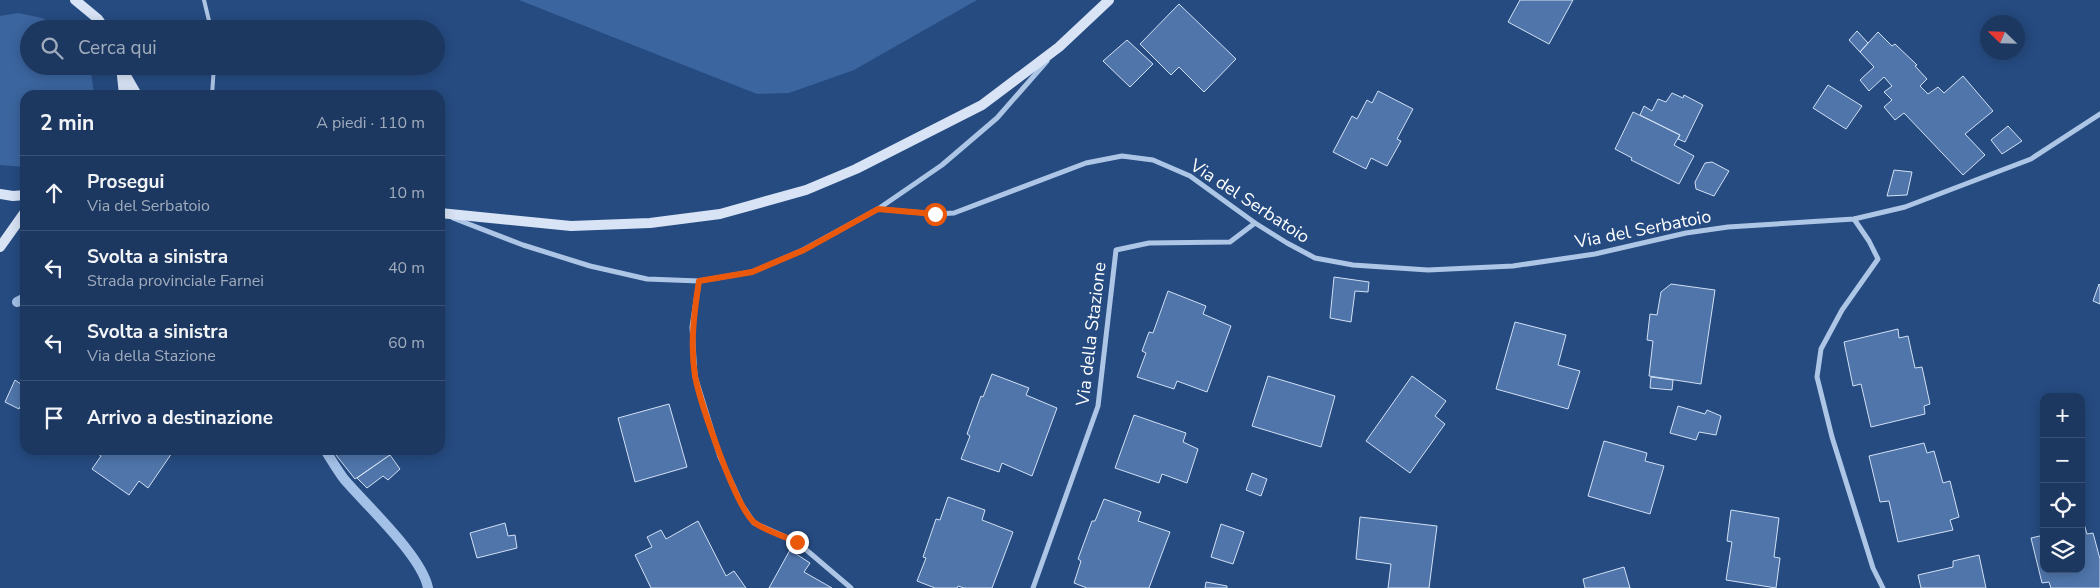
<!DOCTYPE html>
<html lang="it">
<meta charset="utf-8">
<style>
body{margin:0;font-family:"Nunito Sans",sans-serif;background:#29436a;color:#f1f3f6}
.controls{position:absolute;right:15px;bottom:15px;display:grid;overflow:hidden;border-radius:10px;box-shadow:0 2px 12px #0003}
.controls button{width:45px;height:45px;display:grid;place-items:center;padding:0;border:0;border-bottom:1px solid #3a5276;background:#1c3861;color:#f1f3f6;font:25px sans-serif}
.compass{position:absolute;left:1980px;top:15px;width:45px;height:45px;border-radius:50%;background:#1c3861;box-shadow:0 2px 12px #0003;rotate:293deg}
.stop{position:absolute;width:15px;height:15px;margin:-11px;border:4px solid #ea580c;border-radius:50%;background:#fff}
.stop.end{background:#ea580c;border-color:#fff;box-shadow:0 1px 5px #0008}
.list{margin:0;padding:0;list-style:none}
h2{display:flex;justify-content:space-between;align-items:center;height:65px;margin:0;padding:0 20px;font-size:21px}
h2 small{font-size:16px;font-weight:400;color:#a0acbd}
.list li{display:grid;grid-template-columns:32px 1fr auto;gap:15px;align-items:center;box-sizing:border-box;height:75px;padding:0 20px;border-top:1px solid #3a5276}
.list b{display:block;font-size:19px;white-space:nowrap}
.list p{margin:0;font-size:16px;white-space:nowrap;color:#a0acbd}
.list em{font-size:16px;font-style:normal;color:#a0acbd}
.icon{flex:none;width:28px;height:28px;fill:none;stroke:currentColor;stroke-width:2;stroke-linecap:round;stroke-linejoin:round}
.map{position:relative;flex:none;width:2100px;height:588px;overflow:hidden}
.search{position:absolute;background:#1c3861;box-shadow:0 2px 12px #0003;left:20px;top:20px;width:425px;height:55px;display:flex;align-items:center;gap:12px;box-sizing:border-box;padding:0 18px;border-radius:28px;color:#a0acbd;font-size:19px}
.panel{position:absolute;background:#1c3861;box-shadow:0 2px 12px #0003;left:20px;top:90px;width:425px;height:365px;border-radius:15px}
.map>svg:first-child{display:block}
.green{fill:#3b659f}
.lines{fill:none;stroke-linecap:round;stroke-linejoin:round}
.stream{stroke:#a3c0e7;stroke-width:10}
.building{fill:#4f75aa;stroke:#d1e1f5}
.lane{stroke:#aec6e6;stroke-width:4}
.street{stroke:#aec6e6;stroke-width:5}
.secondary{stroke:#d8e4f6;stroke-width:10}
.route{stroke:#ea580c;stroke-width:6}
.labels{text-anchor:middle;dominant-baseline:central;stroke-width:4;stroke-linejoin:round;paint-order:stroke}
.street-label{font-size:18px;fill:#fff;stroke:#264b81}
</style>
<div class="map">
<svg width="2100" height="588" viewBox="0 0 2100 588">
<rect width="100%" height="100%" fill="#264b81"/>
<path class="green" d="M519,0H977L854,70L789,93L757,94Z
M18,13L42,18L64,29H29V66H90L94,93V95H25V167L0,165V16Z"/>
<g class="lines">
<path class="stream" d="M17,302L25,298
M325,450C331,459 337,470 344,479C366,505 422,556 428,588"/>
</g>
<path class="building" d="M1520,0H1573L1549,44L1508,22Z
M1179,4L1236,59L1204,92L1179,67L1171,75L1140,44Z
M1857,31L1868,43L1860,52L1849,40Z
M1878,32L1892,46L1895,44L1917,65L1915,66L1927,79L1920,86L1928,94L1938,87L1944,93L1963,76L1993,111L1965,134L1985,155L1963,175L1904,113L1895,120L1884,107L1892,100L1884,92L1892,86L1884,77L1869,91L1860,80L1874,67L1860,52Z
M1127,40L1153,64L1130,87L1103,61Z
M1828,85L1862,106L1846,129L1813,108Z
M1378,91L1413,109L1397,139L1401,141L1387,166L1371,158L1366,169L1333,152L1352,116L1357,119L1367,100L1372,103Z
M1672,93L1683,98L1684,95L1703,105L1685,142L1678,139L1680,135L1640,115L1644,106L1652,111L1658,99L1666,102Z
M1633,112L1680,135L1674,145L1694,156L1679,184L1631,160L1632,158L1615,149Z
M2008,126L2022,141L2002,154L1991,140Z
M1712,162L1729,171L1714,196L1696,189L1695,182L1705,163Z
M1894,170L1912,172L1907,195L1887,196Z
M1334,277L1369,282L1368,292L1355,291L1351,322L1330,318Z
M1671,284L1715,290L1701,384L1649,376L1653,341L1647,340L1650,314L1657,315L1661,292Z
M2099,284L2100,285V304L2093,301Z
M1168,291L1206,306L1203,314L1231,326L1207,392L1177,381L1174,389L1137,377L1146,353L1142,351L1149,332L1153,333Z
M1515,322L1566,335L1558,365L1580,371L1568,409L1496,389Z
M1898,329L1899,338L1908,336L1915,368L1922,367L1930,404L1924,406L1925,414L1871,427L1861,384L1853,386L1844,342Z
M992,374L1029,388L1026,395L1057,408L1032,476L1002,463L999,472L961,459L970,436L967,434L981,396L983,397Z
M1268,376L1335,396L1321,447L1252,426Z
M1412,376L1446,401L1435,416L1445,424L1410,473L1366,441Z
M1651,377L1673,380L1672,390L1650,388Z
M15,380L25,387V397L19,409L5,402Z
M669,404L687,467L635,482L618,418Z
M1678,406L1705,414L1707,410L1721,416L1716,435L1699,432L1696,440L1670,433Z
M1134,415L1186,433L1183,442L1198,449L1187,483L1162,474L1159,483L1115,468Z
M1604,441L1647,453L1645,461L1664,466L1650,514L1588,496Z
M1924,443L1927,453L1934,451L1943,483L1950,481L1959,517L1950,520L1953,530L1898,542L1889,501L1880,502L1869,456Z
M93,450H174L148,488L139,481L129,495L92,469L101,456Z
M332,450H397L355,479Z
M390,455L400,469L388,480L383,476L367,488L357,478Z
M1252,473L1267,479L1261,496L1246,490Z
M948,497L985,510L982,520L1013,532L992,588H964L958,586L957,588H935L917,581L926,558L923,557L936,519L940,520Z
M1104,499L1141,512L1138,521L1170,532L1149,588H1087L1074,583L1081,561L1078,559L1092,521H1095Z
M1731,510L1779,518L1774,557L1780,558L1776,588L1726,580L1732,542L1727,541Z
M1360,517L1437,526L1429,588H1388L1391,564L1356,559Z
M698,521L726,576L734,571L746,588H651L635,555L652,547L647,537L661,530L666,539Z
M505,523L508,536L515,535L517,548L477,558L470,533Z
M1221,524L1244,532L1233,564L1211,557Z
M2084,524L2087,534L2093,533L2100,559V588H2051L2049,582L2042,583L2031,538L2044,535V569H2081V525Z
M790,550L810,563L804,572L832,588H769Z
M1979,555L1986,588H1921L1918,575L1953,567V561Z
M1624,567L1630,588H1585L1583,579Z
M1206,582L1227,586V588H1205Z"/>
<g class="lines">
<path class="lane" d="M204,0L211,29
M212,95L214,66"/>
<path class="street" d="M878,209L935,214L954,213L1086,163L1122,156L1153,160L1190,176L1255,223L1287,243L1315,258L1353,265L1428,270L1513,266L1595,254L1686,233L1728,227L1854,219L1905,207L2031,159L2100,114
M453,218L523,245L590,266L647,279L699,281L752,272L803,250L878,209L942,165L997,118L1047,61
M1854,219L1869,241L1878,259L1842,310L1821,349L1817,377L1832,437L1873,568L1883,588
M699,281L692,327L695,376L720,457L742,505L754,523L797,542L851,588
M1033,588L1098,406L1116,250L1149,243L1230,242L1255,223"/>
<path class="secondary" d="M75,0L98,19L105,29
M121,66L124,95
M125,74L137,95
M0,194L13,196L25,195
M440,213L571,226L650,223L720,214L806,190L856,169L982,105L1059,47L1109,0
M0,247L25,212"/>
</g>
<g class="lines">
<path class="route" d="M797,542C784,536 766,531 755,523C736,509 700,402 695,376C690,344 694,313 699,281L752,272L804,250L878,209L935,214"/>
</g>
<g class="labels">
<g class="street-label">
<text transform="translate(1250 201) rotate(33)">Via del Serbatoio</text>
<text transform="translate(1643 229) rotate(-11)">Via del Serbatoio</text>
<text transform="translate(1091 334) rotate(-83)">Via della Stazione</text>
</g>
</g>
</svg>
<div class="controls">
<button>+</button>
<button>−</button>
<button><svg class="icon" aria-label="locate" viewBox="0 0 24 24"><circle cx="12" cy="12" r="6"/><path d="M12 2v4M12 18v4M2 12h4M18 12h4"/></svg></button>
<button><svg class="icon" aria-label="layers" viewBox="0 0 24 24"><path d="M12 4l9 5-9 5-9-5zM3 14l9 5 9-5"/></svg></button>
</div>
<svg class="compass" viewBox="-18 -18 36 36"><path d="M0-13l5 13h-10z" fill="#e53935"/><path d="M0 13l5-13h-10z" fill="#a0acbd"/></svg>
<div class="stop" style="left:935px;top:214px"></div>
<div class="stop end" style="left:797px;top:542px"></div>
<div class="search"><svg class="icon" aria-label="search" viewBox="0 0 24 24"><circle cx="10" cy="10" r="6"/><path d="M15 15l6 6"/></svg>Cerca qui</div>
<section class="panel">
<h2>2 min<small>A piedi · 110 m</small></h2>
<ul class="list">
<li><svg class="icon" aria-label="ahead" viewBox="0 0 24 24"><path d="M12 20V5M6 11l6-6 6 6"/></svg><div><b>Prosegui</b><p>Via del Serbatoio</p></div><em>10 m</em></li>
<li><svg class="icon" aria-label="left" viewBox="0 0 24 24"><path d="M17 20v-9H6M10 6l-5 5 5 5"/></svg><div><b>Svolta a sinistra</b><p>Strada provinciale Farnei</p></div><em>40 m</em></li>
<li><svg class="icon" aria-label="left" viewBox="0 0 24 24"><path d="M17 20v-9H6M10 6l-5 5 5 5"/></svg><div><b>Svolta a sinistra</b><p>Via della Stazione</p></div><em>60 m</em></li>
<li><svg class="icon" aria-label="arrive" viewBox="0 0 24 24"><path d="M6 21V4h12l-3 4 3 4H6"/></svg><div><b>Arrivo a destinazione</b></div></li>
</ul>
</section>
</div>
